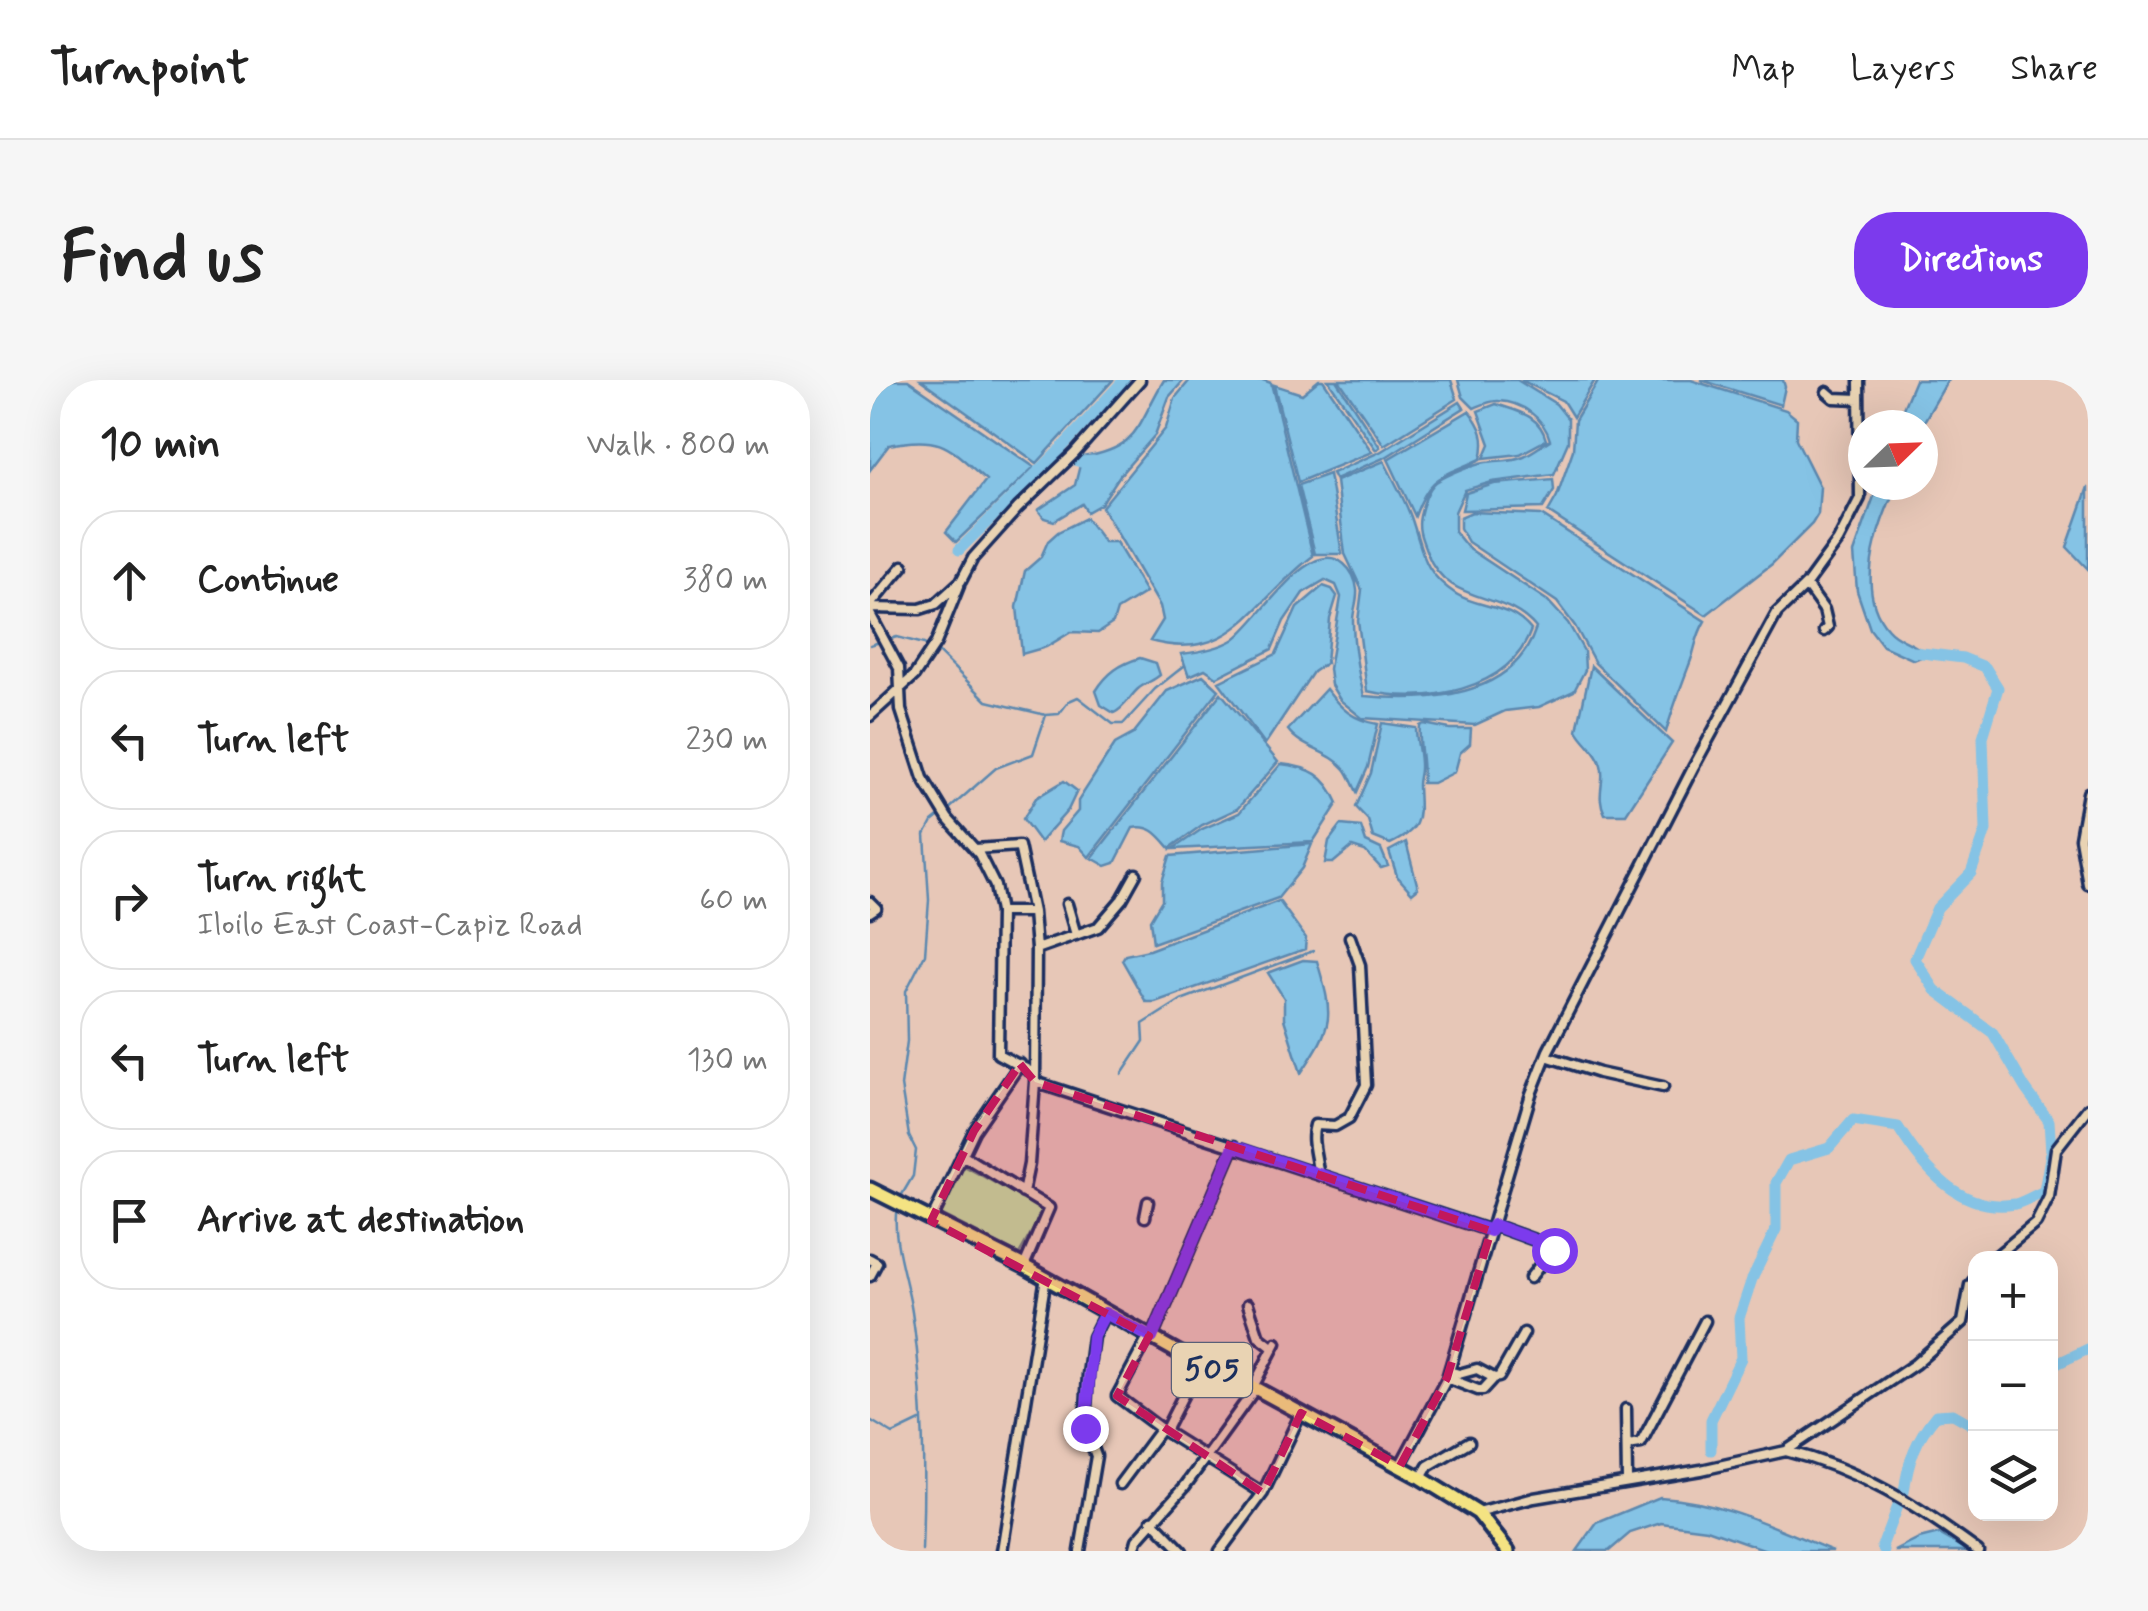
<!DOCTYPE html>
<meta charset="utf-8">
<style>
body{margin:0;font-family:Mynerve,sans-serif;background:#f6f6f6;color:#222}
.controls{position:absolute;right:30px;bottom:30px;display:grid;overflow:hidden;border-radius:20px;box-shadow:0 10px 40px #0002}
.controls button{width:90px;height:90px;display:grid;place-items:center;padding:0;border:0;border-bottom:2px solid #e0e0e0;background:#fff;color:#222;font:50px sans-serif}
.compass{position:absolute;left:978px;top:30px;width:90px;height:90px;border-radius:50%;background:#fff;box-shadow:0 10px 40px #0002;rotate:67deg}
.stop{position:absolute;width:30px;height:30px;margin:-22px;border:8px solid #7c3aed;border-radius:50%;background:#fff}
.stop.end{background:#7c3aed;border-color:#fff;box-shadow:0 2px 10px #0008}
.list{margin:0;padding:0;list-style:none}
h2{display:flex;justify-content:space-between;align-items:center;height:130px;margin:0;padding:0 40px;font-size:42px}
h2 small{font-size:32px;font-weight:400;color:#767676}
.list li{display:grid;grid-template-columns:65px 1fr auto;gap:30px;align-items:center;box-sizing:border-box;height:140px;margin:0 20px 20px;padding:0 20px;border:2px solid #e0e0e0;border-radius:40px}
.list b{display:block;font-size:38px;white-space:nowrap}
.list p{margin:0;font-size:32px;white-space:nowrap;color:#767676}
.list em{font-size:32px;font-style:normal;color:#767676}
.icon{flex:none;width:55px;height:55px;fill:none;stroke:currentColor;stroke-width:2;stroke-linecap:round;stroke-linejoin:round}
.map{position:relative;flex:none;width:1218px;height:1171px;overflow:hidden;border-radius:40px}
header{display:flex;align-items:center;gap:60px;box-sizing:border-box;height:140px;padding:0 50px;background:#fff;border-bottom:2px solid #e0e0e0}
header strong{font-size:48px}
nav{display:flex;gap:55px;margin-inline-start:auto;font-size:35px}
.intro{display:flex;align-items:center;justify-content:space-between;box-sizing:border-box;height:240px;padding:0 60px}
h1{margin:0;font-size:70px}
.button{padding:25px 45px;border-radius:40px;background:#7c3aed;color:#fff;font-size:35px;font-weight:700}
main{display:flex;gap:60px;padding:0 60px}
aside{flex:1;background:#fff;border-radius:40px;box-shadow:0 10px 40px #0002}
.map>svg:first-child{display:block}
.green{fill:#c2e49d;stroke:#6e8a7e;stroke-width:2.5}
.water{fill:#85c3e5;stroke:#5b88af;stroke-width:2.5}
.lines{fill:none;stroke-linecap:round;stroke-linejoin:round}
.stream{stroke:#5b88af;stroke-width:2.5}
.river{stroke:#85c3e5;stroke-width:11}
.minor-casing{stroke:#1b2f5e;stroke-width:15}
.primary-casing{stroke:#1b2f5e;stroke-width:19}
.minor{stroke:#e9d3b3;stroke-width:8}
.primary{stroke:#f4e382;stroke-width:11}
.route{stroke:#7c3aed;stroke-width:12}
.marked{fill:#c2185b;fill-opacity:0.2;stroke:#c2185b;stroke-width:8;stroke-dasharray:20 12;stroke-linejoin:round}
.labels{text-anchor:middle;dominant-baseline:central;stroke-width:10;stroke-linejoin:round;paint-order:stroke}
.shield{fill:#e9d3b3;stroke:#596078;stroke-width:2.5}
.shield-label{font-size:32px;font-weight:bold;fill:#1b2f5e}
</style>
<header>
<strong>Turnpoint</strong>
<nav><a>Map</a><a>Layers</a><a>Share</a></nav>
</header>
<div class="intro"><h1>Find us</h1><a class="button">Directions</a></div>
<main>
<aside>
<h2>10 min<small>Walk · 800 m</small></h2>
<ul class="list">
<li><svg class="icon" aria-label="ahead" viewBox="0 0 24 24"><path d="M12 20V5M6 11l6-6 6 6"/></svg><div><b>Continue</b></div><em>380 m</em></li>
<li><svg class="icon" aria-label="left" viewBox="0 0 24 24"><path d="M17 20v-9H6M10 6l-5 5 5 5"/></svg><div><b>Turn left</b></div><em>230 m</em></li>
<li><svg class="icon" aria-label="right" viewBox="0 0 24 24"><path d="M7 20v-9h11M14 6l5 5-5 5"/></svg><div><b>Turn right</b><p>Iloilo East Coast-Capiz Road</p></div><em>60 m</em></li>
<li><svg class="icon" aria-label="left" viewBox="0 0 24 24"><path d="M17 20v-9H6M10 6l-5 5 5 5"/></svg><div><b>Turn left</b></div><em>130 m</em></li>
<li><svg class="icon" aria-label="arrive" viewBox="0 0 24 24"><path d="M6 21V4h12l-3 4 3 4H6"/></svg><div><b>Arrive at destination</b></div></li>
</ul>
</aside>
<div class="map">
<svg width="1218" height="1171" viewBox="0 0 1218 1171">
<rect width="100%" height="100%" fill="#e7c7b7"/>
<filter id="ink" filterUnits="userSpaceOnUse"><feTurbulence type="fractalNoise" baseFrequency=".01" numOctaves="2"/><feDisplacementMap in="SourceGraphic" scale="20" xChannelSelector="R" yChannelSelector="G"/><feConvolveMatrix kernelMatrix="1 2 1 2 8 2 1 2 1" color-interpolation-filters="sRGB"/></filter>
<g filter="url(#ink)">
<path class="green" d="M94,786L174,830L149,874L70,834Z"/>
<path class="water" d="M0,0H38L164,87L86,162L76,152L116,100C79,67 72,54 19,65L0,90Z
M51,0H243L167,83Z
M294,0H314L299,17L285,55L250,95L231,124L217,132L212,124L184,141L174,138L168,130L205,105L212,77C270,69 267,44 294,0Z
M320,0H393L401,3L443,176C385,219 364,284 280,261L293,240L290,226L232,127L296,48L305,18Z
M449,0H453L502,72L428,102L404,5L432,14Z
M458,0H466L510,67L506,70Z
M469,0H581L587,19L514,65Z
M588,0H647L686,24L698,39V62L684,94L622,102L595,110L585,132V152L598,168L678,221L698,243L714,271L715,290L704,311L669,327L635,331L605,345L492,338L470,320L461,305L459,289L471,217L466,205L455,200L433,213L414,241L402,269L347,297L335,289L319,296L311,274C328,272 348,269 363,260C388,245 439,153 474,184C481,190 486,200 487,210C488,220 483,231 483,240C483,266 488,292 494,316C557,322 643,319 666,248C633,208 579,228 557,173C552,159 547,150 550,136C552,126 558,108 566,102C578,94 603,84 616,82C628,80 643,81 654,76C663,72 672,65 680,60C674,38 652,22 629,21C621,20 611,25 604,28L593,17Z
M651,0H725L703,37L693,21Z
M729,0H821L916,30L927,39L926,59L950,107L948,134L942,144L902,184L836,235L678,132L687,116L703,70L705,40Z
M831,0H913L915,7L911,25Z
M1045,0H1078L1052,45H1026Z
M590,22L594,28L516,77L465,99L462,93L510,72Z
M626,24C647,31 670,35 676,60L650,74L614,78L620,64L608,31Z
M599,31C612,47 616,59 611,79C573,97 560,94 545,136L518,79Z
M514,81C523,99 534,118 541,137C553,171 552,192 586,214C610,229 639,223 661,250C639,312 554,324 497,311L488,241L492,210L475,174L466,101Z
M459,94L472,174H445L428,105Z
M683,99L684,110L673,128L592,130L596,113L624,104Z
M1008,105H1027C1008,145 983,210 1018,249C1029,262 1046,262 1056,275L1044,280L1013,266L1000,249L987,211L984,173Z
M1218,107V189L1197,167Z
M602,132L671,135L835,241C826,256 826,266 821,280C812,304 803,327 796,352L725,283L705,246L687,222L598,162L590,148V137Z
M216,138L234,162H246L276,212L247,230L243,243L228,253L201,252L176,267L152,274L147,227L155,191L171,177L178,161L188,152Z
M453,206L462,209L467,216L460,239L456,283L443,292L395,364L349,302L406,274L427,228Z
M270,278L286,283L290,295C283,301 275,303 268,309C259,317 256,327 244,333L231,325L226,311C237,293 250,284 270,278Z
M721,286L802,363L756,434H735C725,414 736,402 731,385C727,370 714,363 707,350Z
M333,295L349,310L219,477L209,466L189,461L191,451L208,431V421L245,364L263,354L297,311Z
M456,309C471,329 483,340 508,344L498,387L487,412C483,405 480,395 475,389C460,371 432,369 418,350Z
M351,313L408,382L367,429L332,445L300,468C289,455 281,444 263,448L245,483L236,486L222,478Z
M512,343L546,348C546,362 551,375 550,389C550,394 548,399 548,405C549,437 554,448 520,464L503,457L498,440L486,427L501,393Z
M554,344L580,349H601L600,364L590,373L585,392L563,403H552C555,383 548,366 550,346Z
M411,384C440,387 456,395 468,423L443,462L303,469L332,449L369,433Z
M194,401L207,411L198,430L170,462L153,439L166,418Z
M471,445L491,447L496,462L511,469L518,486L511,488L495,471L482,467L463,483H455L459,461Z
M536,462L548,508L542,513L527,496L519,471Z
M442,464L432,488L408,518L283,563L280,540L292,520V502L300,476Z
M409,521L436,558L435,569L285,622H276L252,580L255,575L279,570Z
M433,580L447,581C464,638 464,644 431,693L414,639V618L398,593Z
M790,1117C853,1121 906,1148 963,1171H899L837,1149L791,1143L760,1153L739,1171H707L727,1143Z
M1069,1154L1099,1171H1025L1049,1159Z"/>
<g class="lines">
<path class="stream" d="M0,265L27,257L54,264L67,271L117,321L176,335L189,334L199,321L208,317L243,344H253L285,309L314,286
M78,430L126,388L163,374L176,335
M252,694L274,661L273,644L311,620L443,571
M30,818L43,796L46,770L39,756L31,706L37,661L36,611L55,574L59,520L55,455L62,442L72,434
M27,826C21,860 37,898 42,932C54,1011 55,1092 52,1171
M0,1040L23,1054L50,1041"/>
<path class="river" d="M186,74L254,0
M89,170L186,74L211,82L223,81
M1180,987L1218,969
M841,1070V1040L871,978L869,938L882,899L906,849V803L919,780L959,768L983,740L1028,747C1054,789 1091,833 1145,824C1154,822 1165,815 1174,811L1181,772L1179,741L1155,708L1123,653L1065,610L1045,579L1067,528L1101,493L1116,450L1113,357L1128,308L1115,287L1093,278L1044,272
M1034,1112C1038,1081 1046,1059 1066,1035L1083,1034L1106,1047
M1014,1171L1012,1166L1027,1126"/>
<g class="minor-casing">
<path id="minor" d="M957,12L964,18L989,19
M936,205L954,230L958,247L954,251
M0,225L33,186
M0,228L50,229L66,224L91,201L103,178L148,128L204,74L270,0
M0,234L29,288L31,330L53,398L78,439L109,474L125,506L130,532L128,674L164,693
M0,336L44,296L66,263L89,206
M1218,413L1210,458L1218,504
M105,469L149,466L163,532L166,569L165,702L159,784L153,813
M0,522L6,528L0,532
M197,524L206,555
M130,532H163
M166,569L228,547L252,519L266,494
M676,676L729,693L793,707
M165,702L621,851
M92,775L179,828L154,886
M448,793C447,776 440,761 445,745L465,746L479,738L496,705L490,585L480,557
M275,837L278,822
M61,841L104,751L150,684
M623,845L684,867L660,898
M1124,878L1166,843L1179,817L1186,769L1218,728
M0,879L7,883L0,896
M378,924L389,957L402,967
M279,956L247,1016L291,1049L393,1113
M282,958L364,766
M577,998L608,1010H613L624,998L607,989L589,994L579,991
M624,998L629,997L654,953
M383,1007L406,963
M756,1029L757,1100
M295,1051L329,984
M757,1065L771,1063L835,941
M916,1071C992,1090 1045,1125 1108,1171
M530,1086L577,998L661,714L678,671L824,386L907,233L936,205L968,161L990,118L989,0
M551,1098L558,1086L599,1062
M250,1104L291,1049
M608,1133L664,1118L831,1090L916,1071L1045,984L1093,942L1100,905L1106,898
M282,1140L312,1171
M132,1171L176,897
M210,1171L226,1076L215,1047L218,994L223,957L235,933
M264,1171L267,1160L315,1106L385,1009
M350,1171L393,1113L431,1033"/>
</g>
<g class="primary-casing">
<path id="primary" d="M0,809L154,886L329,984L383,1007L551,1098L608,1133L638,1171"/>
</g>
<use href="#minor" class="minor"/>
<use href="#primary" class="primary"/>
</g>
</g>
<g class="lines" filter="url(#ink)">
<path class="route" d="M215,1048L223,956L235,933L282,958L364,766L621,851L623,845L684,867V870"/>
</g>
<path class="marked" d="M150,684L165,702L621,851L577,998L530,1086L431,1033L393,1113L247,1016L279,956L61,841L104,751Z"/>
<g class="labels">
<rect class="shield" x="302" y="963" width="80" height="54" rx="8"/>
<g class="shield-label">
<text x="342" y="990">505</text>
</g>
</g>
</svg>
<div class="controls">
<button>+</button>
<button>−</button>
<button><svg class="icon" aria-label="layers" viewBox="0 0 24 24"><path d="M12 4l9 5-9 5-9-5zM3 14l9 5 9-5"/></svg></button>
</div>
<svg class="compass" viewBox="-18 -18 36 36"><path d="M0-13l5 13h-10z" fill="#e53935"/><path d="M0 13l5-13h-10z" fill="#767676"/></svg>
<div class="stop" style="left:684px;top:870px"></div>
<div class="stop end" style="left:215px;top:1048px"></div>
</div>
</main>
